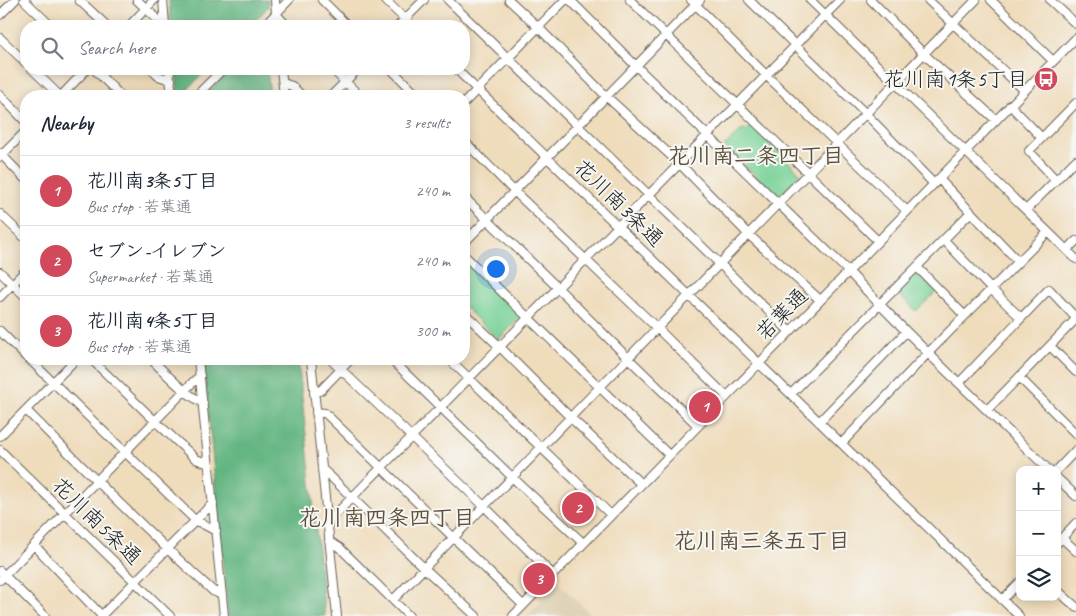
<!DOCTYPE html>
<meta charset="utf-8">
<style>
body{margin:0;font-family:Caveat,"Klee One",sans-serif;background:#f6f6f7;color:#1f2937}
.controls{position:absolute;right:15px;bottom:15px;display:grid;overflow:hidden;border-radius:10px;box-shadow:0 2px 12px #0003}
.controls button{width:45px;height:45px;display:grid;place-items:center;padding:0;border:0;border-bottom:1px solid #e0e1e3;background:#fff;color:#1f2937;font:25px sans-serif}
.you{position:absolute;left:495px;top:268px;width:18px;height:18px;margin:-12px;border:4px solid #fff;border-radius:50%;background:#1a73e8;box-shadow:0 0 0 8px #1a73e833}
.badge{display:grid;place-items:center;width:32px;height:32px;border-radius:50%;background:#d1495b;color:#fff;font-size:16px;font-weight:700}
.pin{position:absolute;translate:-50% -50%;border:2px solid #fff;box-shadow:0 1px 5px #0006}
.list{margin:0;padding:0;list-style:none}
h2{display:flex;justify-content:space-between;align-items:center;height:65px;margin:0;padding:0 20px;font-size:21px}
h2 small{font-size:16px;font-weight:400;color:#747a83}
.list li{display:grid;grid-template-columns:32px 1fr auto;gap:15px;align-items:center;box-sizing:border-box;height:70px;padding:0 20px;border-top:1px solid #e0e1e3}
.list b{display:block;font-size:19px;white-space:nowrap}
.list p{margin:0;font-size:16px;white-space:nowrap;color:#747a83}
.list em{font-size:16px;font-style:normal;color:#747a83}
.icon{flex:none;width:28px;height:28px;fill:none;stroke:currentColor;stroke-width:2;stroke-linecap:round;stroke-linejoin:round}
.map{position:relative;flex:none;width:1076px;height:616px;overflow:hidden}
.search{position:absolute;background:#fff;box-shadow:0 2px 12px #0003;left:20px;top:20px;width:450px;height:55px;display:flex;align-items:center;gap:12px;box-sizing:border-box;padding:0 18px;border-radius:20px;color:#747a83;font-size:19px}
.panel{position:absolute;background:#fff;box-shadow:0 2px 12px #0003;left:20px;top:90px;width:450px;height:275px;border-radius:20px}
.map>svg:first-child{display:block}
.built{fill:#ddceb1}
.green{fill:#7ad399;stroke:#4b785a}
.forest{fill:#63b581;stroke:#40684e}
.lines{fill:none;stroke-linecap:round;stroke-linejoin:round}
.minor-casing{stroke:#665f54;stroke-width:10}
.minor{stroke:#fff;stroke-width:8}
.labels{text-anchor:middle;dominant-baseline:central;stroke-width:4;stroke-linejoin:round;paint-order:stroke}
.poi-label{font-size:21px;fill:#1c1c1c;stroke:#f6f6f2;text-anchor:end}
.street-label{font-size:21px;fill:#1c1c1c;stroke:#f6f6f2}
.neighbourhood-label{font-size:22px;font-weight:bold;fill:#5e4e3a;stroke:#f6f6f2}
</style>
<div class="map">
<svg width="1076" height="616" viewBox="0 0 1076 616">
<rect width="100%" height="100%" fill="#f6f6f2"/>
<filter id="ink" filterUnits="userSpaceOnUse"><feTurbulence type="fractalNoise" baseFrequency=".02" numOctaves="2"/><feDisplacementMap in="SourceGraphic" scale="10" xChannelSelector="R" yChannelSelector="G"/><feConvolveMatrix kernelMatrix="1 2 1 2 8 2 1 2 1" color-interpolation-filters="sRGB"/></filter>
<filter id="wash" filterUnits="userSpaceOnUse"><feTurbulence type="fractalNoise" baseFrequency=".0096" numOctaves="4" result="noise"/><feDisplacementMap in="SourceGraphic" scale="20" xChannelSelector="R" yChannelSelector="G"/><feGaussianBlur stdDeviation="1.12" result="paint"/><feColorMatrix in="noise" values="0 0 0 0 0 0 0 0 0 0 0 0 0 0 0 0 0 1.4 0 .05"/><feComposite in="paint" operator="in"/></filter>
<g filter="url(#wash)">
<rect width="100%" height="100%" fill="#efdcbb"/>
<path class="built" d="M559,583L592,616H528Z"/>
<path class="green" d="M752,126L799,172V176L780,196L776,195L724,146L743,129L746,131Z
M464,260L521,317L498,340L464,306Z
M914,273H918L937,291L916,311L896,292Z"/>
<path class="forest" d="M169,0H268V7L250,26H171Z
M176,69H208L181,96H178Z
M231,69H267L270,96H204Z
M203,359H298L325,616H228Z"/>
</g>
<g filter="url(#ink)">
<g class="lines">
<g class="minor-casing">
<path id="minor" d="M24,0L51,26
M79,0L107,26
M137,0L156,18L165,23
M163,0L165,25
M275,0L277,26
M322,0L348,26
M385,0L412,26
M448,0L789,331
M509,0L538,27L606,96L680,164L748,234L820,300
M570,0L636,66L848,271C912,340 981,404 1049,470
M630,0L878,241
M691,0L766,75L907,211
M749,0L866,114L934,184
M810,0L1076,259
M871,0L924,54L996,120
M928,0L1024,90
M991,0L1053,61
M1050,0L1076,24
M276,14L287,26
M0,15L15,0
M129,26L154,0
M264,26L289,0
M398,26L424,0
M0,38L26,63
M32,69L60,96
M94,69L121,96
M151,69L158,76L171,80
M169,69L172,96
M281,69L284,96
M332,69L360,96
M391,69L418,96
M456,69L1019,616
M283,83L292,86L302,96
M0,95L26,122
M61,96L87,69
M196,96L223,69
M331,96L358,69
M464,103L565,0
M1010,105L1042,138
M464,141L514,191L657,328L726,396
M0,153L26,180
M0,157L26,131
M939,179L1018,261
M1056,180L1029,151L1076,103
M464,197L558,288L628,358L697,425
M1026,210L1076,160
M0,214L26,239
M944,240L991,289L1021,318
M464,243L700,0
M1067,250L1076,241
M464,255L669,455
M917,267L965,316
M0,272L26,297
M0,297L26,270
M464,313L500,347L570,417L641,484
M0,331L26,357
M1050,346L1076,372
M29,359L195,520L216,531
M91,359L155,421L196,459L209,464
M151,359C167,374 183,393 203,403
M198,359L224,616
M311,359L337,616
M330,359L484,506L553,575
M391,359L512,477L583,543
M449,359L611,515
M1019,377L1076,434
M959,383L1049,289L1076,318
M314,393L321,390L351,359
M791,394L971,212
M26,410C87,472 149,533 213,591L222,595
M987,410L1076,319
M316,412L325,413L523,605
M819,422L906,332
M0,436L76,359
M842,443L928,353L1048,232
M0,450L170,616
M322,469L330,476L424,568L476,616
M1057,470L1076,450
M1057,478L1076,496
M327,523L840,0
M1062,538L1076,551
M329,541L340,548L409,616
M1057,543L1076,523
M34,545L102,616
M0,571L45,616
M0,580L194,381L200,376
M1057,590L1076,607
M393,600L976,0
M1002,600L1020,582
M101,616L213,503
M513,616L1076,38"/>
</g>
<use href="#minor" class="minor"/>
</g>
</g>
<defs>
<g id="bus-disc" transform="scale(1.25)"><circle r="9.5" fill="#d1495b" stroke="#f6f6f2"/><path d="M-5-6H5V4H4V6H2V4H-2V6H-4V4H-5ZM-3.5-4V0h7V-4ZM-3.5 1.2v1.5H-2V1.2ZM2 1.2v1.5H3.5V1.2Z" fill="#fff"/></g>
</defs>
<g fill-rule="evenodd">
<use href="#bus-disc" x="1046" y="79"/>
</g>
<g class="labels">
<g class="poi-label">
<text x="1028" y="79">花川南1条5丁目</text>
</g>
<g class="street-label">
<text transform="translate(619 203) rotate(44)">花川南3条通</text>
<text transform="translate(782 314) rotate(-45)">若葉通</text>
<text transform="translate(97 521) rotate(44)">花川南5条通</text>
</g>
<g class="neighbourhood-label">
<text x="756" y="156">花川南二条四丁目</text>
<text x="387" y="518">花川南四条四丁目</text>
<text x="762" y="541">花川南三条五丁目</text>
</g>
</g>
</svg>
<div class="controls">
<button>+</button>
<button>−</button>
<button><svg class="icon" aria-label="layers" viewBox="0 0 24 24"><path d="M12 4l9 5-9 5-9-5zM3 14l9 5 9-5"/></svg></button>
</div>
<div class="you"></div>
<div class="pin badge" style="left:705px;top:407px">1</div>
<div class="pin badge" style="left:578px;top:508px">2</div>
<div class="pin badge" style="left:539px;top:579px">3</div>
<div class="search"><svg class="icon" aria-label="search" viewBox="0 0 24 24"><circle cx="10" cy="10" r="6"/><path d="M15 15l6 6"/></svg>Search here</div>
<section class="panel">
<h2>Nearby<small>3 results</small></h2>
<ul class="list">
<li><span class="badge">1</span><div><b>花川南3条5丁目</b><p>Bus stop · 若葉通</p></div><em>240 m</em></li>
<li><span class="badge">2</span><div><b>セブン-イレブン</b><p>Supermarket · 若葉通</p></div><em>240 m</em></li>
<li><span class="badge">3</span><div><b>花川南4条5丁目</b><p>Bus stop · 若葉通</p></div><em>300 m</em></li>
</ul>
</section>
</div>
